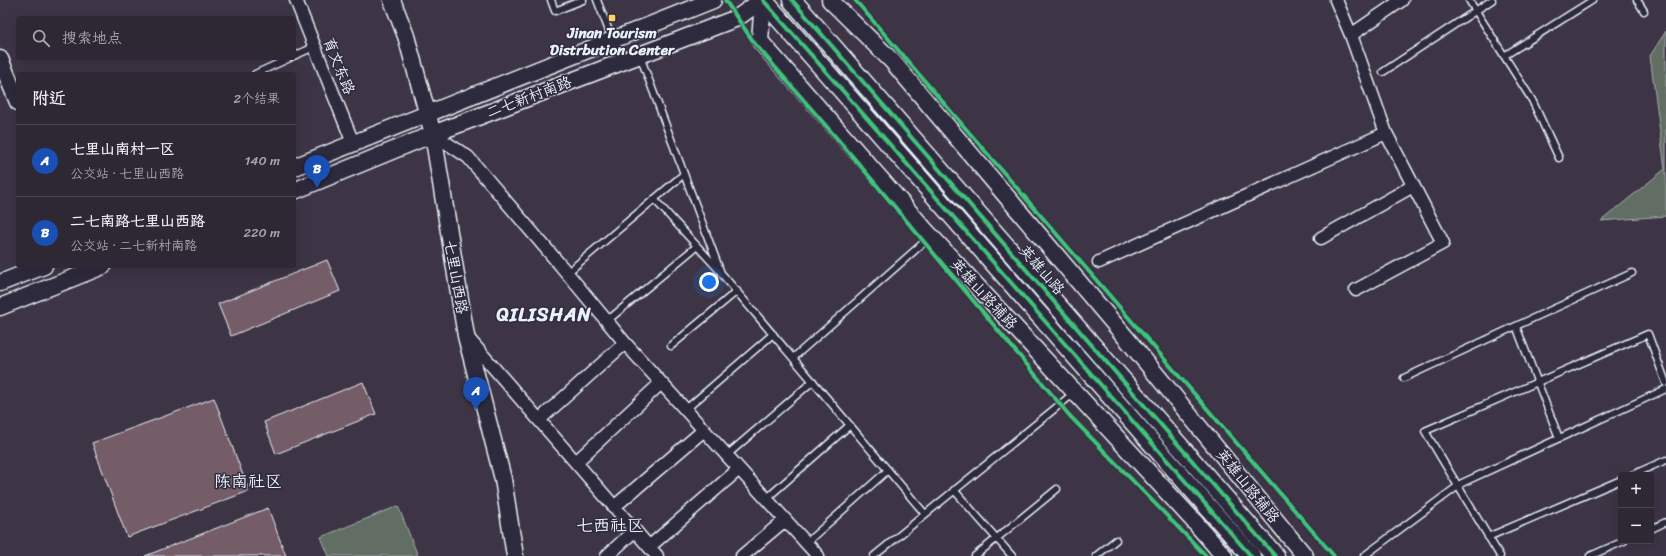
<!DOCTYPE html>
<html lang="zh">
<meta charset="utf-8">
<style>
body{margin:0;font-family:Sriracha,"LXGW WenKai TC",sans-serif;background:#362f3c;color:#f1f3f6}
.controls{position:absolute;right:12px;bottom:12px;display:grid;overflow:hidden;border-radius:4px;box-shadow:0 4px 16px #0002}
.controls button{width:36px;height:36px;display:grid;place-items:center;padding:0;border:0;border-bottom:1px solid #49444f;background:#2e2734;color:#f1f3f6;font:20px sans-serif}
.you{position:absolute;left:709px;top:282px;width:14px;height:14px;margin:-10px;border:3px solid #fff;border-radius:50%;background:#1a73e8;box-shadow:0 0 0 6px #1a73e833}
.badge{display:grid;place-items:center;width:26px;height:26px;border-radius:50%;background:#1a73e8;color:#fff;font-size:13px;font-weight:700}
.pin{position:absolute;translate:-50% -33px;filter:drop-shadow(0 1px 2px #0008)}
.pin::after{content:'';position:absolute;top:21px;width:14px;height:12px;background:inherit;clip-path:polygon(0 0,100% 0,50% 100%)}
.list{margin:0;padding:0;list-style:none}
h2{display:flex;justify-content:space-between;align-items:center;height:52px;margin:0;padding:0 16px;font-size:17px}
h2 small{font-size:13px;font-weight:400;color:#a7a5ac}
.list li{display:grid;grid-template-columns:26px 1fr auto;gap:12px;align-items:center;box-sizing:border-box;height:72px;padding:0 16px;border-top:1px solid #49444f}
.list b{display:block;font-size:15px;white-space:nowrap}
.list p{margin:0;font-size:13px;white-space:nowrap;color:#a7a5ac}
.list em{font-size:13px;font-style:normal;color:#a7a5ac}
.icon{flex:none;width:22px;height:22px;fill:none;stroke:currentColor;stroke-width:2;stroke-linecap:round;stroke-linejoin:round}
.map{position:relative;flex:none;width:1666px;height:556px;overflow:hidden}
.search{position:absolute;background:#2e2734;box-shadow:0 4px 16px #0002;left:16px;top:16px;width:280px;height:44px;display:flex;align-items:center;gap:10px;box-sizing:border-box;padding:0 14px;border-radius:4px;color:#a7a5ac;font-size:15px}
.panel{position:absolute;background:#2e2734;box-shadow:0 4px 16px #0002;left:16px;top:72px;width:280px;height:196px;border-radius:4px}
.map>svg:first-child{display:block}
.green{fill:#626e63;stroke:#a5b0ae}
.building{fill:#755d67;stroke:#e8f1f8}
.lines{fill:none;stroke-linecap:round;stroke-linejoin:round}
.lane-casing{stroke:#e8f1f8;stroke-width:9}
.street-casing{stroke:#e8f1f8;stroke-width:15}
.secondary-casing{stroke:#e8f1f8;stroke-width:19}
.primary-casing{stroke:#e8f1f8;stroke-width:21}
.lane{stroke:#2f2a3d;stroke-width:6}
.street{stroke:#2f2a3d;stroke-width:12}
.secondary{stroke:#2f2a3d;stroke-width:16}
.primary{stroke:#2f2a3d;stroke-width:18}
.cycleway-casing{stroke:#2f2a3d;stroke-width:6}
.cycleway{stroke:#40c37c;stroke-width:4}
.poi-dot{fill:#ffd166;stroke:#2f2a3d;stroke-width:1.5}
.labels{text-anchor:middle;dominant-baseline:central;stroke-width:3;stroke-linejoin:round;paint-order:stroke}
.poi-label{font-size:15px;font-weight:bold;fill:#e8f1f8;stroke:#2f2a3d}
.street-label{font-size:15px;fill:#e8f1f8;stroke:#2f2a3d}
.quarter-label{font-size:17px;fill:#e8f1f8;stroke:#2f2a3d}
.district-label{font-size:19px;font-weight:bold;letter-spacing:1px;fill:#e8f1f8;stroke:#2f2a3d}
</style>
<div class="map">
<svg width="1666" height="556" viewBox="0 0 1666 556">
<rect width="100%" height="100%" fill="#3d3445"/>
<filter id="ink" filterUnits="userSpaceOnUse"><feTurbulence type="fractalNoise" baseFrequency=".025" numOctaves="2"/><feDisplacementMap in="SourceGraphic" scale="8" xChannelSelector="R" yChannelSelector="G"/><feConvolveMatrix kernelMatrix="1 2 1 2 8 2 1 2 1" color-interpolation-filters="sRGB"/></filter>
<g filter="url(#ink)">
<path class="green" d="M1666,31V216L1601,221L1665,169L1650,56Z
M398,506L418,556H329L321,537Z"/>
<path class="building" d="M327,260L340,291L231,336L218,304Z
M363,382L376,414L276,454L264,422Z
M214,398L249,491L127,537L92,443Z
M268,508L286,556H145Z"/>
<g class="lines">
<g class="lane-casing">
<path id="lane" d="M551,0L555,11L583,0
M597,0L621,62
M1469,0L1532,100L1559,158
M1637,0L1644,11
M294,56L314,47
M640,56L721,273L925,514
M1504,56L1593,0
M1383,72L1492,0
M255,74L290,58
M654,199L719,270
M567,273L684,174
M607,321L697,246
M671,346L737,291
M793,358L930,237
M1404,378L1516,326
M685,410L773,334
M1559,438L1516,326L1632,273
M727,455L813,381
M1632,475L1666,460
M954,490L1012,556
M766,499L850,425
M1651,529L1666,522
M1488,537L1621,480
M806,543L888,470
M874,556L1074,393
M975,556L1057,489
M1096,556L1116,540
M1364,556L1462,483L1666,389
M1500,556L1425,431L1648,334L1666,383
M1590,556L1624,541"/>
</g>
<g class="street-casing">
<path id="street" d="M296,0L353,143
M1351,35L1402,0
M433,134L468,157L567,273L625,343L818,556
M1321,238L1413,186
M1099,262L1386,133L1351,35L1336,0
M1356,290L1443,243L1386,133
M467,337L657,556
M539,420L625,343
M576,462L661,383
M614,507L704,430
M649,547L739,469
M607,556L635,530
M742,556L785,520"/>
</g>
<g class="secondary-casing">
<path id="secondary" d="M392,0L406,36L433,134L466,336L503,479L515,556
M763,0L760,41L927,232L1192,519L1224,556
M830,0L892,61L1127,339L1305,556
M0,59L18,102
M294,167L713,0
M294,191L433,134L737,18L762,0
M0,283L44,266
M0,307L103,266"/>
</g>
<g class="primary-casing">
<path id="primary" d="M763,0L1251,556
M792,0L1275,556"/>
</g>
<use href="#lane" class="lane"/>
<use href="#street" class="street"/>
<use href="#secondary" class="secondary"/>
<use href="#primary" class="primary"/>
<g class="cycleway-casing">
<path id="cycleway" d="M725,0L755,44L853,157L1069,415L1206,556
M763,0L1251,556
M792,0L1275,556
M855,0L1334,556"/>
</g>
<use href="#cycleway" class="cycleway"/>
</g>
</g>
<rect class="poi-dot" x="608" y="14" width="8" height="8" rx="2"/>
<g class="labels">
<g class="poi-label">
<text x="612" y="33">Jinan Tourism<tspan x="612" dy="17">Distrbution Center</tspan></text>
</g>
<g class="street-label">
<text transform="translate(339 66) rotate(68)">育文东路</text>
<text transform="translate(529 97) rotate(-21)">二七新村南路</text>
<text transform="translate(1042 270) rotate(49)">英雄山路</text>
<text transform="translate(456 277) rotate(80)">七里山西路</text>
<text transform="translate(984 294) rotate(47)">英雄山路辅路</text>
<text transform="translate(1248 486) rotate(51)">英雄山路辅路</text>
</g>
<g class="quarter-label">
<text x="248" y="481">陈南社区</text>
<text x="610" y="525">七西社区</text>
</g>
<g class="district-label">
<text x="544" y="314">QILISHAN</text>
</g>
</g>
</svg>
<div class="controls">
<button>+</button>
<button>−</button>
</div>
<div class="you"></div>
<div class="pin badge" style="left:476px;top:410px;background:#1a4fb4">A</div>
<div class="pin badge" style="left:317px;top:188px;background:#1a4fb4">B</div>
<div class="search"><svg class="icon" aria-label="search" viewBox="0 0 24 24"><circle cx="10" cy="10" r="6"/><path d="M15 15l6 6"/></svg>搜索地点</div>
<section class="panel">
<h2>附近<small>2个结果</small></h2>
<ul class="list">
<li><span class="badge" style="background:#1a4fb4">A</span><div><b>七里山南村一区</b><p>公交站 · 七里山西路</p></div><em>140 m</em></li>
<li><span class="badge" style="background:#1a4fb4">B</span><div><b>二七南路七里山西路</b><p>公交站 · 二七新村南路</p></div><em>220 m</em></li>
</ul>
</section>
</div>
